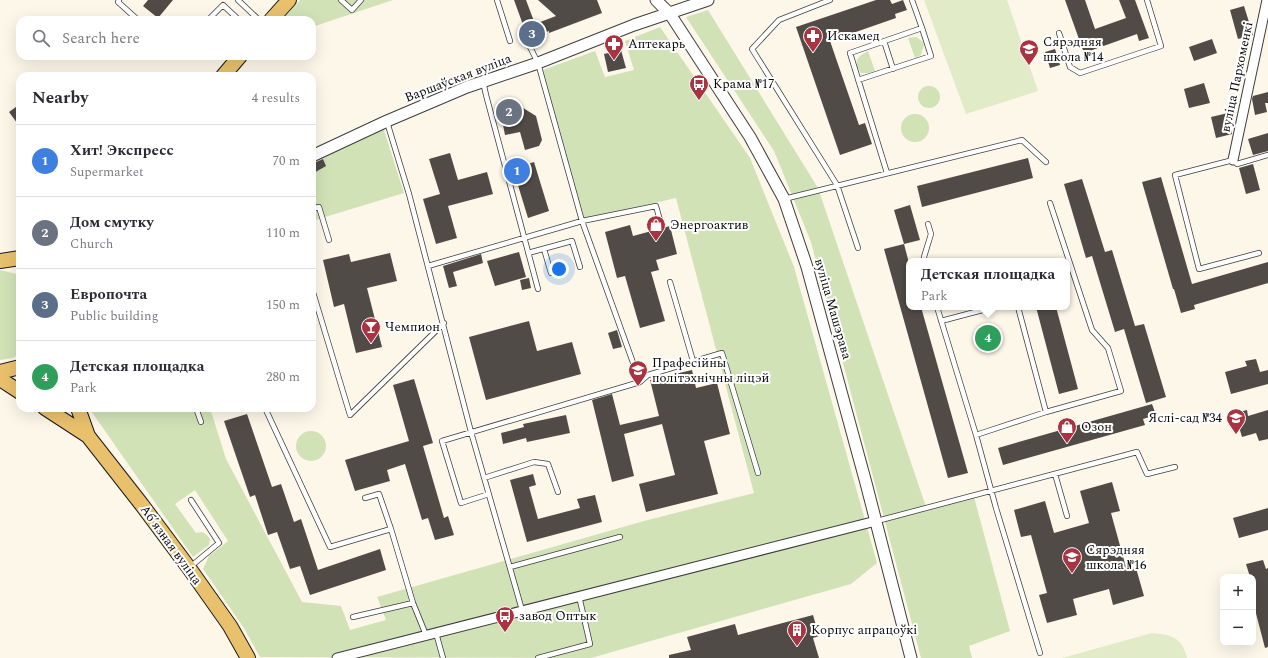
<!DOCTYPE html>
<meta charset="utf-8">
<style>
body{margin:0;font-family:Spectral,serif;background:#f2f2f3;color:#2b2b33}
.controls{position:absolute;right:12px;bottom:12px;display:grid;overflow:hidden;border-radius:8px;box-shadow:0 4px 16px #0002}
.controls button{width:36px;height:36px;display:grid;place-items:center;padding:0;border:0;border-bottom:1px solid #e1e1e2;background:#fff;color:#2b2b33;font:20px sans-serif}
.you{position:absolute;left:559px;top:269px;width:14px;height:14px;margin:-10px;border:3px solid #fff;border-radius:50%;background:#1a73e8;box-shadow:0 0 0 6px #1a73e833}
.badge{display:grid;place-items:center;width:26px;height:26px;border-radius:50%;background:#2563eb;color:#fff;font-size:13px;font-weight:700}
.pin{position:absolute;translate:-50% -50%;border:2px solid #fff;box-shadow:0 1px 4px #0006}
.popup{position:absolute;left:906px;top:258px;width:164px;height:52px;box-sizing:border-box;display:grid;place-content:center;border-radius:8px;background:#fff;filter:drop-shadow(0 1px 3px #0005);font-size:13px;white-space:nowrap;color:#7c7c81}
.popup b{font-size:15px;color:#2b2b33}
.popup::after{content:'';position:absolute;left:50%;top:100%;margin-left:-8px;border:8px solid transparent;border-top-color:#fff}
.list{margin:0;padding:0;list-style:none}
h2{display:flex;justify-content:space-between;align-items:center;height:52px;margin:0;padding:0 16px;font-size:17px}
h2 small{font-size:13px;font-weight:400;color:#7c7c81}
.list li{display:grid;grid-template-columns:26px 1fr auto;gap:12px;align-items:center;box-sizing:border-box;height:72px;padding:0 16px;border-top:1px solid #e1e1e2}
.list b{display:block;font-size:15px;white-space:nowrap}
.list p{margin:0;font-size:13px;white-space:nowrap;color:#7c7c81}
.list em{font-size:13px;font-style:normal;color:#7c7c81}
.icon{flex:none;width:22px;height:22px;fill:none;stroke:currentColor;stroke-width:2;stroke-linecap:round;stroke-linejoin:round}
.map{position:relative;flex:none;width:1268px;height:658px;overflow:hidden}
.search{position:absolute;background:#fff;box-shadow:0 4px 16px #0002;left:16px;top:16px;width:300px;height:44px;display:flex;align-items:center;gap:10px;box-sizing:border-box;padding:0 14px;border-radius:12px;color:#7c7c81;font-size:15px}
.panel{position:absolute;background:#fff;box-shadow:0 4px 16px #0002;left:16px;top:72px;width:300px;height:340px;border-radius:12px}
.map>svg:first-child{display:block}
.green{fill:#d1e2b7}
.pitch{fill:#e1ebc8}
.building{fill:#514b48}
.lines{fill:none;stroke-linecap:round;stroke-linejoin:round}
.service-casing{stroke:#3d3d3d;stroke-width:6}
.minor-casing{stroke:#3d3d3d;stroke-width:11}
.tertiary-casing{stroke:#3d3d3d;stroke-width:13}
.primary-casing{stroke:#1b1b1b;stroke-width:16}
.service{stroke:#fff;stroke-width:4.5}
.minor{stroke:#fff;stroke-width:9}
.tertiary{stroke:#fff;stroke-width:11}
.primary{stroke:#e9c16d;stroke-width:14}
.labels{text-anchor:middle;dominant-baseline:central;stroke-width:4;stroke-linejoin:round;paint-order:stroke}
.poi-label{font-size:13px;fill:#0a0a0a;stroke:#fff;text-anchor:start}
.street-label{font-size:13px;fill:#0a0a0a;stroke:#fff}
</style>
<div class="map">
<svg width="1268" height="658" viewBox="0 0 1268 658">
<rect width="100%" height="100%" fill="#fdf7e9"/>
<path class="green" d="M300,0H393L312,27V20H282Z
M708,10L818,188L927,510L974,497L1010,631L969,646L972,658H921L811,242L774,151L686,17Z
M660,27L750,158L794,267L877,563L851,584L591,658L260,657L244,628L203,569L209,556L228,541L195,490L175,504L196,533C203,531 206,533 210,539L209,545L193,557L89,408H210L226,459L302,602L341,606L350,630L386,620L377,597L644,521L754,493L676,198L582,220L540,71L595,51L605,77L634,70L625,41Z
M916,37L922,41L924,45L921,55L915,58L908,38Z
M868,51L875,71L868,73H861C853,63 856,57 868,51Z
M918 97a11 11 0 1 1 22 0a11 11 0 1 1-22 0Z
M901 128a14 14 0 1 1 28 0a14 14 0 1 1-28 0Z
M382,124L404,193L312,221V162Z
M0,270L17,274L20,276V354L13,358L0,360Z
M296 446a15 15 0 1 1 30 0a15 15 0 1 1-30 0Z"/>
<path class="pitch" d="M924,0H1007L1038,91L966,114Z
M1152,633C1172,635 1182,637 1187,658H1062Z"/>
<path class="building" d="M148,0H173L158,18L143,6Z
M514,0H526L535,24L556,16L538,0H597L602,13L549,33V31L530,38L526,33Z
M876,0H890L892,4L903,0L907,10L895,14L896,18L830,41L859,125L865,123L872,144L840,155L796,27Z
M1065,0H1085L1095,29L1126,18L1119,0H1135L1149,38L1139,41L1137,34L1084,53Z
M1244,6L1253,35L1238,39L1230,10Z
M1212,39L1217,53L1194,61L1189,47Z
M1055,49L1060,65L1050,68L1045,52Z
M621,50L626,68L608,72L604,54Z
M1204,83L1210,103L1189,108L1184,89Z
M1268,92V103H1265L1267,112L1255,115L1252,99L1253,96Z
M507,98L536,116L542,140L539,146L525,150L520,132L505,135L502,120L497,121L495,112Z
M20,104V127L9,112Z
M1228,113L1232,134L1216,138L1211,117Z
M1268,133V151L1253,155L1248,139Z
M450,153L458,180L487,172L493,194L448,206L457,238L436,244L423,199L440,194L429,159Z
M1028,158L1033,178L922,207L917,186Z
M323,159L326,166L312,174V164Z
M534,162L549,211L528,218L513,169Z
M1253,164L1260,190L1246,194L1239,168Z
M1161,177L1192,284L1268,262V283L1194,305L1195,309L1181,313L1174,289H1173L1142,182Z
M1082,179L1105,252L1112,250L1135,326L1144,324L1166,397L1146,403L1124,329L1115,332L1092,256L1086,258L1064,184Z
M910,205L920,240L904,244L894,210Z
M630,225L633,236L670,226L677,254L656,260L659,270L651,272L665,321L640,328L625,276L617,278L605,232Z
M904,244L909,263V307H921L968,473L948,478L884,249Z
M519,252L526,277L495,286L487,261Z
M390,253L397,281L367,288L382,347L356,353L344,304L334,307L323,260L349,254L351,262Z
M481,254L483,263L453,272L457,286L449,288L443,266Z
M529,278L531,288L522,290L520,280Z
M1036,307H1056L1078,389L1059,394Z
M529,321L537,351L572,342L581,374L486,400L469,337Z
M617,330L622,347L613,349L608,333Z
M1256,359L1260,372L1268,370V384L1231,394L1225,372L1247,366L1245,361Z
M692,370L696,388L717,383L730,434L704,441L718,494L646,512L639,484L675,475L662,424L624,434L634,476L612,482L592,400L612,394L620,425L659,416L650,380Z
M414,379L433,443L423,446L444,518L448,516L454,535L435,540L428,518L422,520L405,464L387,470L390,481L355,491L345,460L409,441L393,385Z
M1152,404L1156,415L1143,419L1145,425L1003,465L998,448Z
M1247,410L1248,416L1268,410V439L1259,441L1256,433L1242,437L1235,413Z
M247,414L272,487L281,484L294,522L301,519L318,570L380,549L386,570L310,595L300,566L290,569L277,532L268,535L255,495L250,497L224,421Z
M566,415L570,433L527,442L526,438L503,444L501,433L524,427L523,424Z
M533,474L536,485L529,487L538,519L580,508L577,499L595,495L602,522L527,542L510,480Z
M1112,482L1120,511L1111,513L1127,571L1136,568L1144,596L1113,605L1109,589L1073,599L1077,615L1047,623L1039,595L1047,593L1031,535L1021,537L1014,510L1045,501L1054,533L1089,523L1080,491Z
M1268,508V530L1239,538L1233,518Z
M1263,560L1266,569L1268,568V647L1265,648L1253,602V577H1250L1246,564Z
M813,615L819,636L813,638L819,658H669V655L691,650L687,637L735,624L738,635Z"/>
<g class="lines">
<g class="service-casing">
<path id="service" d="M119,0L118,2L138,20
M238,0L259,20
M341,0L352,10L361,0
M497,0L510,41
M830,0L779,20L752,49L837,185L858,248
M208,20L223,5L239,20
M1059,33L1070,67L1080,73L1161,46L1147,0
M525,37L538,63L582,221L640,382
M884,41L893,69
M858,80L931,56L922,28
M483,81L486,95L538,289
M387,122L409,194L471,432L522,610
M887,173L850,53L922,28L912,0
M784,199L1022,140L1046,162
M312,209L319,207L329,240
M544,249L551,273
M528,253L572,241L580,267
M1259,253L1199,269L1175,175L1233,160L1237,164L1268,155
M925,261L924,257L931,234L928,224
M428,266L582,221L656,206L661,224
M670,282L693,361
M312,289L350,415L444,323
M937,307L976,435L996,508L1040,653
M1018,307L1046,412
M941,321L994,307
M196,408L201,422
M265,408L330,547L391,529L413,603L426,635
M976,435L1046,412L1121,391L1108,348L1092,330L1050,203
M1055,474L1067,516
M484,478L534,462L548,464L558,492
M489,494L461,503L442,441L640,382L648,375L722,353L758,473
M365,498L379,494L391,529
M877,521L1137,452L1147,474L1175,467
M190,567L219,543L191,500
M510,567L620,537
M353,617L413,603
M436,633L443,658
M538,658L590,644L579,596"/>
</g>
<g class="minor-casing">
<path id="minor" d="M1233,160L1267,0
M337,658L876,521"/>
</g>
<g class="tertiary-casing">
<path id="tertiary" d="M656,0L670,14L750,137L784,199L807,267L866,483L911,658
M312,156L387,121L467,87L538,63L634,25L708,0"/>
</g>
<g class="primary-casing">
<path id="primary" d="M271,20L289,0
M223,76L240,56
M0,261L20,258
M0,372L20,367
M0,379L20,392
M45,408L88,436
M78,408L88,436L142,505L189,568L230,626L248,658"/>
</g>
<use href="#service" class="service"/>
<use href="#minor" class="minor"/>
<use href="#tertiary" class="tertiary"/>
<use href="#primary" class="primary"/>
</g>
<defs>
<g id="pharmacy-pin" transform="scale(1)"><path d="M0 17L-7.5 6A9.5 9.5 0 1 1 7.5 6Z" fill="#a93341" stroke="#fff"/><path d="M-2-6h4v4h4v4h-4v4h-4v-4h-4v-4h4Z" fill="#fff"/></g>
<g id="school-pin" transform="scale(1)"><path d="M0 17L-7.5 6A9.5 9.5 0 1 1 7.5 6Z" fill="#a93341" stroke="#fff"/><path d="M0-5L7-2L0 1L-7-2ZM-4 1L0 2.5L4 1V4Q0 6-4 4Z" fill="#fff"/></g>
<g id="bus-pin" transform="scale(1)"><path d="M0 17L-7.5 6A9.5 9.5 0 1 1 7.5 6Z" fill="#a93341" stroke="#fff"/><path d="M-5-6H5V4H4V6H2V4H-2V6H-4V4H-5ZM-3.5-4V0h7V-4ZM-3.5 1.2v1.5H-2V1.2ZM2 1.2v1.5H3.5V1.2Z" fill="#fff"/></g>
<g id="shop-pin" transform="scale(1)"><path d="M0 17L-7.5 6A9.5 9.5 0 1 1 7.5 6Z" fill="#a93341" stroke="#fff"/><path d="M-5-2.5h2.3a2.7 3.5 0 0 1 5.4 0H5L5.5 6h-11ZM-1.5-2.5h3a1.5 2.3 0 0 0-3 0Z" fill="#fff"/></g>
<g id="bar-pin" transform="scale(1)"><path d="M0 17L-7.5 6A9.5 9.5 0 1 1 7.5 6Z" fill="#a93341" stroke="#fff"/><path d="M-6-5H6L.8 .8V4.5H3.5V6h-7V4.5H-.8V.8Z" fill="#fff"/></g>
<g id="university-pin" transform="scale(1)"><path d="M0 17L-7.5 6A9.5 9.5 0 1 1 7.5 6Z" fill="#a93341" stroke="#fff"/><path d="M0-5L7-2L0 1L-7-2ZM-4 1L0 2.5L4 1V4Q0 6-4 4Z" fill="#fff"/></g>
<g id="building-pin" transform="scale(1)"><path d="M0 17L-7.5 6A9.5 9.5 0 1 1 7.5 6Z" fill="#a93341" stroke="#fff"/><path d="M-4-6H4V6H1V3H-1V6H-4ZM-2.5-4.3h1.7v1.8h-1.7ZM.8-4.3h1.7v1.8H.8ZM-2.5-1h1.7V.8h-1.7ZM.8-1h1.7V.8H.8Z" fill="#fff"/></g>
</defs>
<g fill-rule="evenodd">
<use href="#pharmacy-pin" x="813" y="36"/>
<use href="#pharmacy-pin" x="614" y="44"/>
<use href="#school-pin" x="1029" y="49"/>
<use href="#bus-pin" x="699" y="84"/>
<use href="#shop-pin" x="656" y="225"/>
<use href="#bar-pin" x="371" y="327"/>
<use href="#university-pin" x="638" y="370"/>
<use href="#school-pin" x="1236" y="418"/>
<use href="#shop-pin" x="1067" y="427"/>
<use href="#school-pin" x="1072" y="557"/>
<use href="#bus-pin" x="505" y="616"/>
<use href="#building-pin" x="797" y="630"/>
</g>
<g class="labels">
<g class="poi-label">
<text x="827" y="36">Искамед</text>
<text x="1043" y="42">Сярэдняя<tspan x="1043" dy="15">школа №14</tspan></text>
<text x="628" y="44">Аптекарь</text>
<text x="713" y="84">Крама №17</text>
<text x="670" y="225">Энергоактив</text>
<text x="385" y="327">Чемпион</text>
<text x="652" y="363">Прафесійны<tspan x="652" dy="15">політэхнічны ліцэй</tspan></text>
<text x="1222" y="418" text-anchor="end">Яслі-сад №34</text>
<text x="1081" y="427">Озон</text>
<text x="1086" y="550">Сярэдняя<tspan x="1086" dy="15">школа №16</tspan></text>
<text x="519" y="616">завод Оптык</text>
<text x="811" y="630">Корпус апрацоўкі</text>
</g>
<g class="street-label">
<text transform="translate(1237 77) rotate(-78)">вуліца Пархоменкі</text>
<text transform="translate(458 78) rotate(-21)">Варшаўская вуліца</text>
<text transform="translate(833 309) rotate(74)">вуліца Машэрава</text>
<text transform="translate(171 545) rotate(54)">Абʼязная вуліца</text>
</g>
</g>
</svg>
<div class="controls">
<button>+</button>
<button>−</button>
</div>
<div class="you"></div>
<div class="pin badge" style="left:517px;top:171px;background:#3f7fe0">1</div>
<div class="pin badge" style="left:509px;top:112px;background:#6b7280">2</div>
<div class="pin badge" style="left:532px;top:34px;background:#5c6f8a">3</div>
<div class="pin badge" style="left:988px;top:338px;background:#2e9e5b">4</div>
<div class="popup"><b>Детская площадка</b>Park</div>
<div class="search"><svg class="icon" aria-label="search" viewBox="0 0 24 24"><circle cx="10" cy="10" r="6"/><path d="M15 15l6 6"/></svg>Search here</div>
<section class="panel">
<h2>Nearby<small>4 results</small></h2>
<ul class="list">
<li><span class="badge" style="background:#3f7fe0">1</span><div><b>Хит! Экспресс</b><p>Supermarket</p></div><em>70 m</em></li>
<li><span class="badge" style="background:#6b7280">2</span><div><b>Дом смутку</b><p>Church</p></div><em>110 m</em></li>
<li><span class="badge" style="background:#5c6f8a">3</span><div><b>Европочта</b><p>Public building</p></div><em>150 m</em></li>
<li><span class="badge" style="background:#2e9e5b">4</span><div><b>Детская площадка</b><p>Park</p></div><em>280 m</em></li>
</ul>
</section>
</div>
